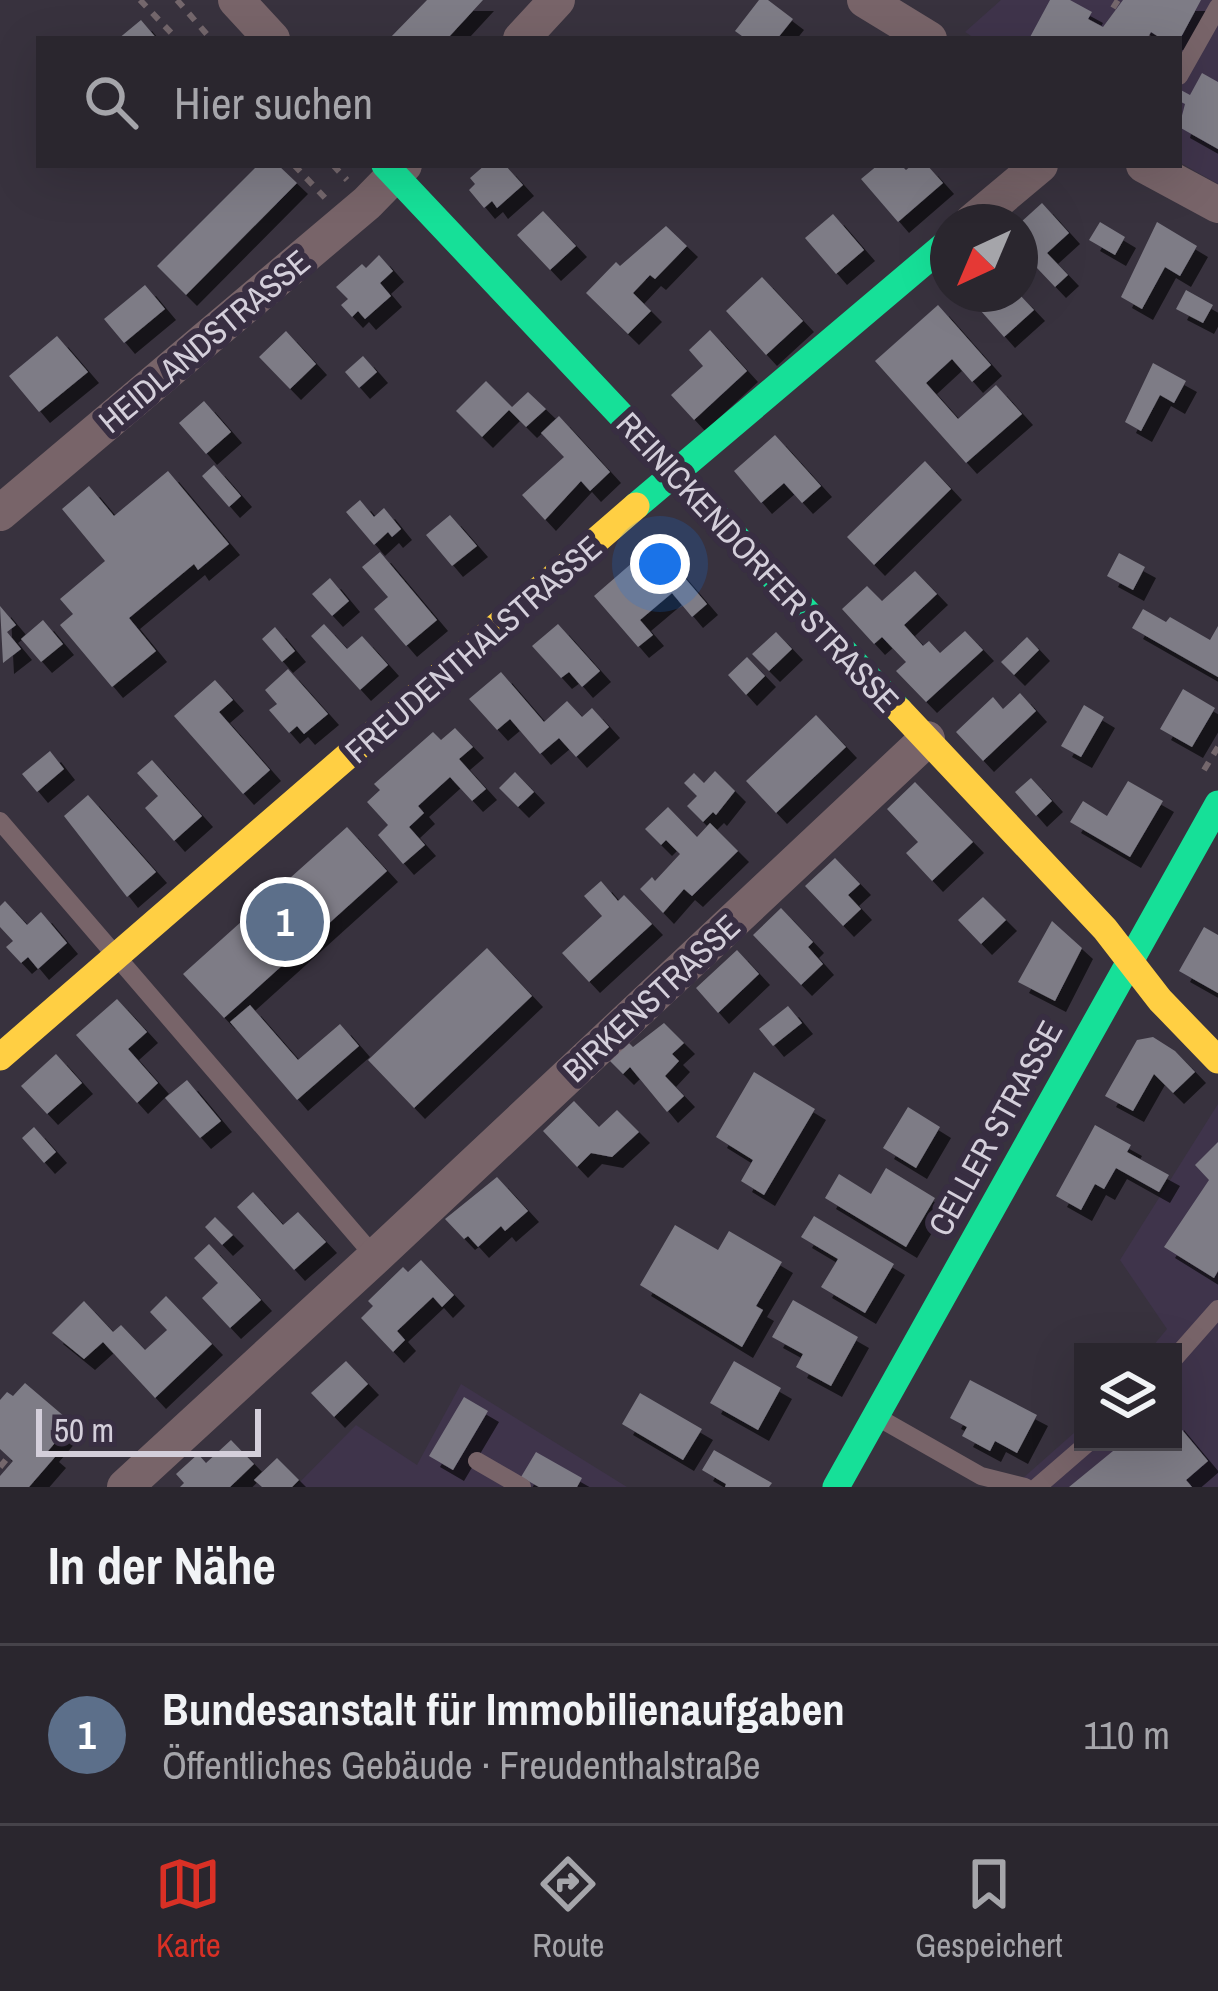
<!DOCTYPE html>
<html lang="de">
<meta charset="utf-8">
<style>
body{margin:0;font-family:"Archivo Narrow",sans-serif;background:#36323a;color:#f1f3f6}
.controls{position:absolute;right:36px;bottom:36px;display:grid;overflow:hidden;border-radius:0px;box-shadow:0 12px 48px #0002}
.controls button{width:108px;height:108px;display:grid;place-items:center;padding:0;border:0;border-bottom:3px solid #46434a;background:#2a262e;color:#f1f3f6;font:60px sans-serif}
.compass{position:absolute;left:930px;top:204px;width:108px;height:108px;border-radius:50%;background:#2a262e;box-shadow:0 12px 48px #0002;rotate:224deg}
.scale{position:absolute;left:36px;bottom:30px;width:225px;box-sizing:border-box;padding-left:12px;border:6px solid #d4cfdb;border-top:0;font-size:33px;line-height:42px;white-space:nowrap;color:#d4cfdb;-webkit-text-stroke:9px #382e42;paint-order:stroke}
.you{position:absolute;left:660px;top:564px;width:42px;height:42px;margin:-30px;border:9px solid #fff;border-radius:50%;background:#1a73e8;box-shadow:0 0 0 18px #1a73e833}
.badge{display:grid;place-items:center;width:78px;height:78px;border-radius:50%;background:#d93025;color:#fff;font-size:39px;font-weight:700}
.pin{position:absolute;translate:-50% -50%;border:6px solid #fff;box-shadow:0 3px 12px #0006}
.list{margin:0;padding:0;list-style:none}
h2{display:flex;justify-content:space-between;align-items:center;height:156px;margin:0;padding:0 48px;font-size:51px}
h2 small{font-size:39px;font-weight:400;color:#a5a5aa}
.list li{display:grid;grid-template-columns:78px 1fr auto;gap:36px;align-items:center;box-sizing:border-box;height:180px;padding:0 48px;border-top:3px solid #46434a}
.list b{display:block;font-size:45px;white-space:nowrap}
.list p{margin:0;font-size:39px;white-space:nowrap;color:#a5a5aa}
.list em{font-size:39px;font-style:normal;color:#a5a5aa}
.icon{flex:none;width:66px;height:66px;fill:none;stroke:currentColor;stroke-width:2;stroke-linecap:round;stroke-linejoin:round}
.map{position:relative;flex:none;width:1218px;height:1487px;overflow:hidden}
.search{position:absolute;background:#2a262e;box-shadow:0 12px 48px #0002;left:36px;right:36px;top:36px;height:132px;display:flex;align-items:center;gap:30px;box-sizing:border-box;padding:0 42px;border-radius:0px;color:#a5a5aa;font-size:45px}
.sheet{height:336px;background:#2a262e}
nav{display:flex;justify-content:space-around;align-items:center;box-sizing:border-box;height:168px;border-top:3px solid #46434a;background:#2a262e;font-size:33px;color:#a5a5aa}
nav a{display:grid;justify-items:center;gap:6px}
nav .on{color:#d93025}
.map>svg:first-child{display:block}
.built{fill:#3f344b}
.building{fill:#7e7c86;filter:url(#shadow)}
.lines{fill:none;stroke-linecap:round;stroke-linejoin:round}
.path{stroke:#74676c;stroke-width:6;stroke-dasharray:9 9;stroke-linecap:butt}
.lane{stroke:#786469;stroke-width:18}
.street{stroke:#786469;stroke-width:36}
.fast{stroke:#16e098;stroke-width:27}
.slow{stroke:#ffcf43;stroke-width:27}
.labels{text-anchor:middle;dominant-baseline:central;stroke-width:12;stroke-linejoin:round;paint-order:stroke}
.street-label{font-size:33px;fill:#d4cfdb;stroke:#382e42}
</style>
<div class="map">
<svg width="1218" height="1487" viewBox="0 0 1218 1487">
<defs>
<filter id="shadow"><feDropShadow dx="11" dy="11" stdDeviation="0" flood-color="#0009"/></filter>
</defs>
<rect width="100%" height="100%" fill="#38323e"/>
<path class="built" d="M1001,0H1218V184L1179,162V39H976L965,32Z
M1218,1104V1487H1013L1083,1425V1442H1173V1352H1148L1167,1329L1120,1260Z
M461,1384L627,1487H295L356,1425L417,1465Z"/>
<path class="building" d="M427,0H483L447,39H389Z
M759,0H768L793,19L777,39H746L735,31Z
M1050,0H1070L1092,12L1088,19L1103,27L1123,0H1201L1180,39H1162L1151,32L1147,39H1029Z
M141,20L157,39H118Z
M1202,73L1218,82V149L1179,127L1185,104L1179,101V89L1190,95Z
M258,165H278L297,183L186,295L157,266Z
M485,165H505L523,185L497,208L492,201L484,208L469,190L475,184L470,178Z
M878,165H901L906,170L912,165H927L943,183L898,222L861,179Z
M1042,203L1069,233L1047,253L1068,275L1055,287L1020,250V223Z
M543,211L576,246L550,270L517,235Z
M833,214L864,250L836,274L805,238Z
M1100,222L1125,237L1115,255L1089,240Z
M1157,222L1197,246L1180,276L1165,267L1142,309L1121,297Z
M666,226L687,246L655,279L650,275L633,293L651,311L628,334L586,293L616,262L620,266Z
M379,255L393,271L380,283L391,296L365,319L358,311L352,317L341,305L348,299L336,287L362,264L366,268Z
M762,277L803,321L766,355L726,311Z
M145,285L165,309L124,343L104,319Z
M1186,290L1213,305L1203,323L1176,309Z
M966,294H1019L1034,310L1004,337Z
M938,305L991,365L972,382L952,359L926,383L958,419L996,385L1022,414L966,463L875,361Z
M710,330L747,371L694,420L671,395L703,366L689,350Z
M286,331L316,364L290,389L259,357Z
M57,336L88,372L39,412L9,376Z
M363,356L377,372L359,388L345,372Z
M1153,363L1186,381L1174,403L1160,395L1141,431L1125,422Z
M486,381L512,407L528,392L546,409L526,427L509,410L482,437L456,411Z
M204,401L231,432L206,454L179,423Z
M559,416L610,472L590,491L581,481L545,520L522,495L564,457L541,433Z
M775,435L821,486L802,503L784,483L761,503L734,471Z
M925,461L951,489L874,565L847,537Z
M214,465L241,496L229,507L202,476Z
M168,471L229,544L198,570L194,564L129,618L156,651L112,687L60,625L73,614L60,599L105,561L62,509L89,486L114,516Z
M360,500L374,517L384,508L401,529L392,537L388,532L374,545L346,512Z
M450,515L477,546L452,566L426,535Z
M655,543L707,604L692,617L672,593L640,620L653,635L638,647L594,596Z
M380,552L437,620L406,646L374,609L388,597L362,567Z
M1119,553L1145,567L1133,590L1107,576Z
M915,571L937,594L904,625L923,646L929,641L940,653L965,631L983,650L926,702L896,671L906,662L882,637L874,644L842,609L867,586L882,601Z
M330,578L349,601L332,616L312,594Z
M0,606L16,625L7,632L21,649L3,663Z
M1143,609L1166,622L1170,617L1210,640L1218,626V677L1132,628Z
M43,620L63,644L41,662L21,639Z
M324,624L347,649L362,636L388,665L360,690L311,636Z
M558,624L600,671L582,687L569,672L561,678L532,646Z
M275,627L295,651L282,662L262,639Z
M776,632L792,649L769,671L752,654Z
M1027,637L1039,650L1014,675L1001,662Z
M747,657L765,676L746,695L728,675Z
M288,669L328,714L304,734L297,726L289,733L269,710L277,704L265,690Z
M501,672L544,722L567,701L582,717L592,708L609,727L576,757L559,738L540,754L510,719L497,730L469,699Z
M215,680L233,700L219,712L270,770L243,794L174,716Z
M1183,689L1215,708L1192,747L1160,729Z
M1020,693L1036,711L983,761L956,732L993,697L1003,709Z
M1084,705L1104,717L1081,757L1061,746Z
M816,715L846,747L776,813L746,781Z
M455,728L473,747L459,759L486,789L472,801L450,777L418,806L424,813L409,827L425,845L403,864L378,835L388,825L367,802L380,790L374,784L433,732L441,740Z
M50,751L64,769L37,792L22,774Z
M152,760L202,816L174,841L145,808L158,796L137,773Z
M715,771L735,791L716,815L713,812L703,822L687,806L697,796L684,783L694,773L704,783Z
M515,772L534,792L518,807L499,788Z
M1031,778L1052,801L1036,816L1015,792Z
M1128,781L1163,801L1130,857L1070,822L1083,801L1107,816Z
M915,782L973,842L932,881L906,853L918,842L887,809Z
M88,795L156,872L127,897L64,816Z
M668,807L697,837L710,823L738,851L692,896L684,889L663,913L640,889L652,877L655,881L680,854L666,840L661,845L645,829Z
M347,827L387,871L224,1018L183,974Z
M835,858L860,884L848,895L861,909L843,926L805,886Z
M601,881L618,901L624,895L652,924L589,982L562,953L602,916L584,896Z
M983,897L1006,920L981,944L958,920Z
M5,901L27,925L41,912L67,943L38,969L28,957L21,963L6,947L13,941L0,927V906Z
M781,908L813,942L808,947L823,964L801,985L753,935Z
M1052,921L1082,948L1055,1001L1018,982Z
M1204,927L1218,935V993L1179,971Z
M487,948L532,996L414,1108L368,1060Z
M737,950L759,974L718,1013L696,988Z
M117,999L147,1032L128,1049L158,1083L137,1103L76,1035Z
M250,1005L298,1060L340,1024L359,1046L297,1100L230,1022Z
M788,1006L802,1023L773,1046L759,1029Z
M664,1023L684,1043L672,1054L679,1061L665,1076L684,1096L667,1112L630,1067L623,1074L609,1060L628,1042L633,1047Z
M1153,1037L1175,1051L1195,1072L1173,1093L1154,1074L1133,1111L1105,1096L1137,1040Z
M56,1054L82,1083L47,1114L21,1086Z
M754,1072L815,1109L764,1195L741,1181L753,1160L716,1137Z
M187,1080L221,1121L200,1138L165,1098Z
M574,1101L599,1127L617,1110L639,1132L612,1157L591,1153L577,1167L543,1131Z
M908,1107L940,1127L916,1168L883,1148Z
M1095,1125L1131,1145L1127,1152L1169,1175L1159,1192L1116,1168L1104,1189L1095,1184L1081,1210L1056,1196Z
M34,1127L56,1152L44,1163L22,1138Z
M1218,1142V1271L1214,1278L1164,1247L1209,1180L1195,1165Z
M886,1168L935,1198L906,1247L825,1198L839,1174L871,1194Z
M497,1177L528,1211L505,1231L501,1226L478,1247L468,1236L464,1239L445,1219Z
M253,1192L283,1225L298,1212L326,1242L294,1270L237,1207Z
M814,1216L894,1264L865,1313L821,1287L838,1259L801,1237Z
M215,1217L233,1235L222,1245L205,1227Z
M675,1225L718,1250L729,1231L782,1262L756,1306L763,1310L742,1347L640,1285Z
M209,1244L261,1300L230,1328L202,1298L218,1283L194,1258Z
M421,1260L454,1295L442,1307L433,1297L397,1331L405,1340L393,1352L361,1318L373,1306L368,1301L403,1267L408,1272Z
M166,1296L212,1344L155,1398L103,1342L84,1359L52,1333L84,1301L113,1332L121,1325L145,1350L167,1330L150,1312Z
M793,1300L858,1337L831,1386L796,1367L803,1354L772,1337Z
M346,1361L368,1384L334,1417L311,1393Z
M734,1361L781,1388L758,1430L710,1403Z
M970,1380L1037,1415L1017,1453L995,1441L990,1451L962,1436L967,1427L950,1418Z
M25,1383L72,1423L48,1451L55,1457L29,1487H0V1476L13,1461L0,1449V1400L7,1392L13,1396Z
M640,1393L702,1429L683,1460L622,1424Z
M464,1397L488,1411L453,1470L429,1456Z
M1173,1419L1208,1461L1186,1480L1192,1487H1069L1124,1442H1173Z
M231,1440L254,1464L230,1487H180L184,1483L176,1474L198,1454L206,1463Z
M714,1450L772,1483L769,1487H725L726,1484L702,1470Z
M536,1452L582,1478L577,1487H539L521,1477Z
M277,1458L299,1480L292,1487H262L254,1480Z"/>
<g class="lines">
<path class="path" d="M140,0L177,39
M177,0L211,39
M1113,8L1118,0
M1148,38L1150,39
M294,165L327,200
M333,165L347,180
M1204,770L1218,747
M0,1467L9,1456"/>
<path class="lane" d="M1179,76L1218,7
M0,821L375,1257
M1173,1360L1218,1309
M879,1418L981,1476L1025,1487
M477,1461L522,1487
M1037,1487L1089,1442"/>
<path class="street" d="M236,0L272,39
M865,0L929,39
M521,39L557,0
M1144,165L1218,205
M972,222L1040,165
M0,513L367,203L404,165
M125,1487L375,1257L927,739"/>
<path class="fast" d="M385,165L899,710
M636,506L948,242
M836,1487L1218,804"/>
<path class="slow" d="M899,710L1105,929L1160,1000L1218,1060
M0,1057L636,506"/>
</g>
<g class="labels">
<g class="street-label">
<text transform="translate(204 341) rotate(-40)">HEIDLANDSTRASSE</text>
<text transform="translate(758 562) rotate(47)">REINICKENDORFER STRASSE</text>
<text transform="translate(473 649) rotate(-41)">FREUDENTHALSTRASSE</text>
<text transform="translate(651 998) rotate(-43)">BIRKENSTRASSE</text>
<text transform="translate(995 1128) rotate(-61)">CELLER STRASSE</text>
</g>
</g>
</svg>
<div class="controls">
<button><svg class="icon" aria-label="layers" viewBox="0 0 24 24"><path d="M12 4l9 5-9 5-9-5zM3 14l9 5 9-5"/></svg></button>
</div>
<svg class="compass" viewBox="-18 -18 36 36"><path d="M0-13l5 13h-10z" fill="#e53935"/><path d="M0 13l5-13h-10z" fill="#a5a5aa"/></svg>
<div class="scale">50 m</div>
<div class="you"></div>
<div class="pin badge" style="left:285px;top:922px;background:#5c6f8a">1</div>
<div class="search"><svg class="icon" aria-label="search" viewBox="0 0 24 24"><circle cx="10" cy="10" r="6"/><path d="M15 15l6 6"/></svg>Hier suchen</div>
</div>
<section class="sheet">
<h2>In der Nähe<small></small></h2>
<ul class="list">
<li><span class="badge" style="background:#5c6f8a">1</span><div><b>Bundesanstalt für Immobilienaufgaben</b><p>Öffentliches Gebäude · Freudenthalstraße</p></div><em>110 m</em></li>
</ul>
</section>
<nav>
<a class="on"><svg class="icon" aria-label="map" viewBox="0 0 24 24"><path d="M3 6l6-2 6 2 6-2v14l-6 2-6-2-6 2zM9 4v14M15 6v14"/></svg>Karte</a>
<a><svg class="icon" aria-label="directions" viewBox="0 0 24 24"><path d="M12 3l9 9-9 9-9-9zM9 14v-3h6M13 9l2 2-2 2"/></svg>Route</a>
<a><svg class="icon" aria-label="saved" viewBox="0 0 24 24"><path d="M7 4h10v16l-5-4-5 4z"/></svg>Gespeichert</a>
</nav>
